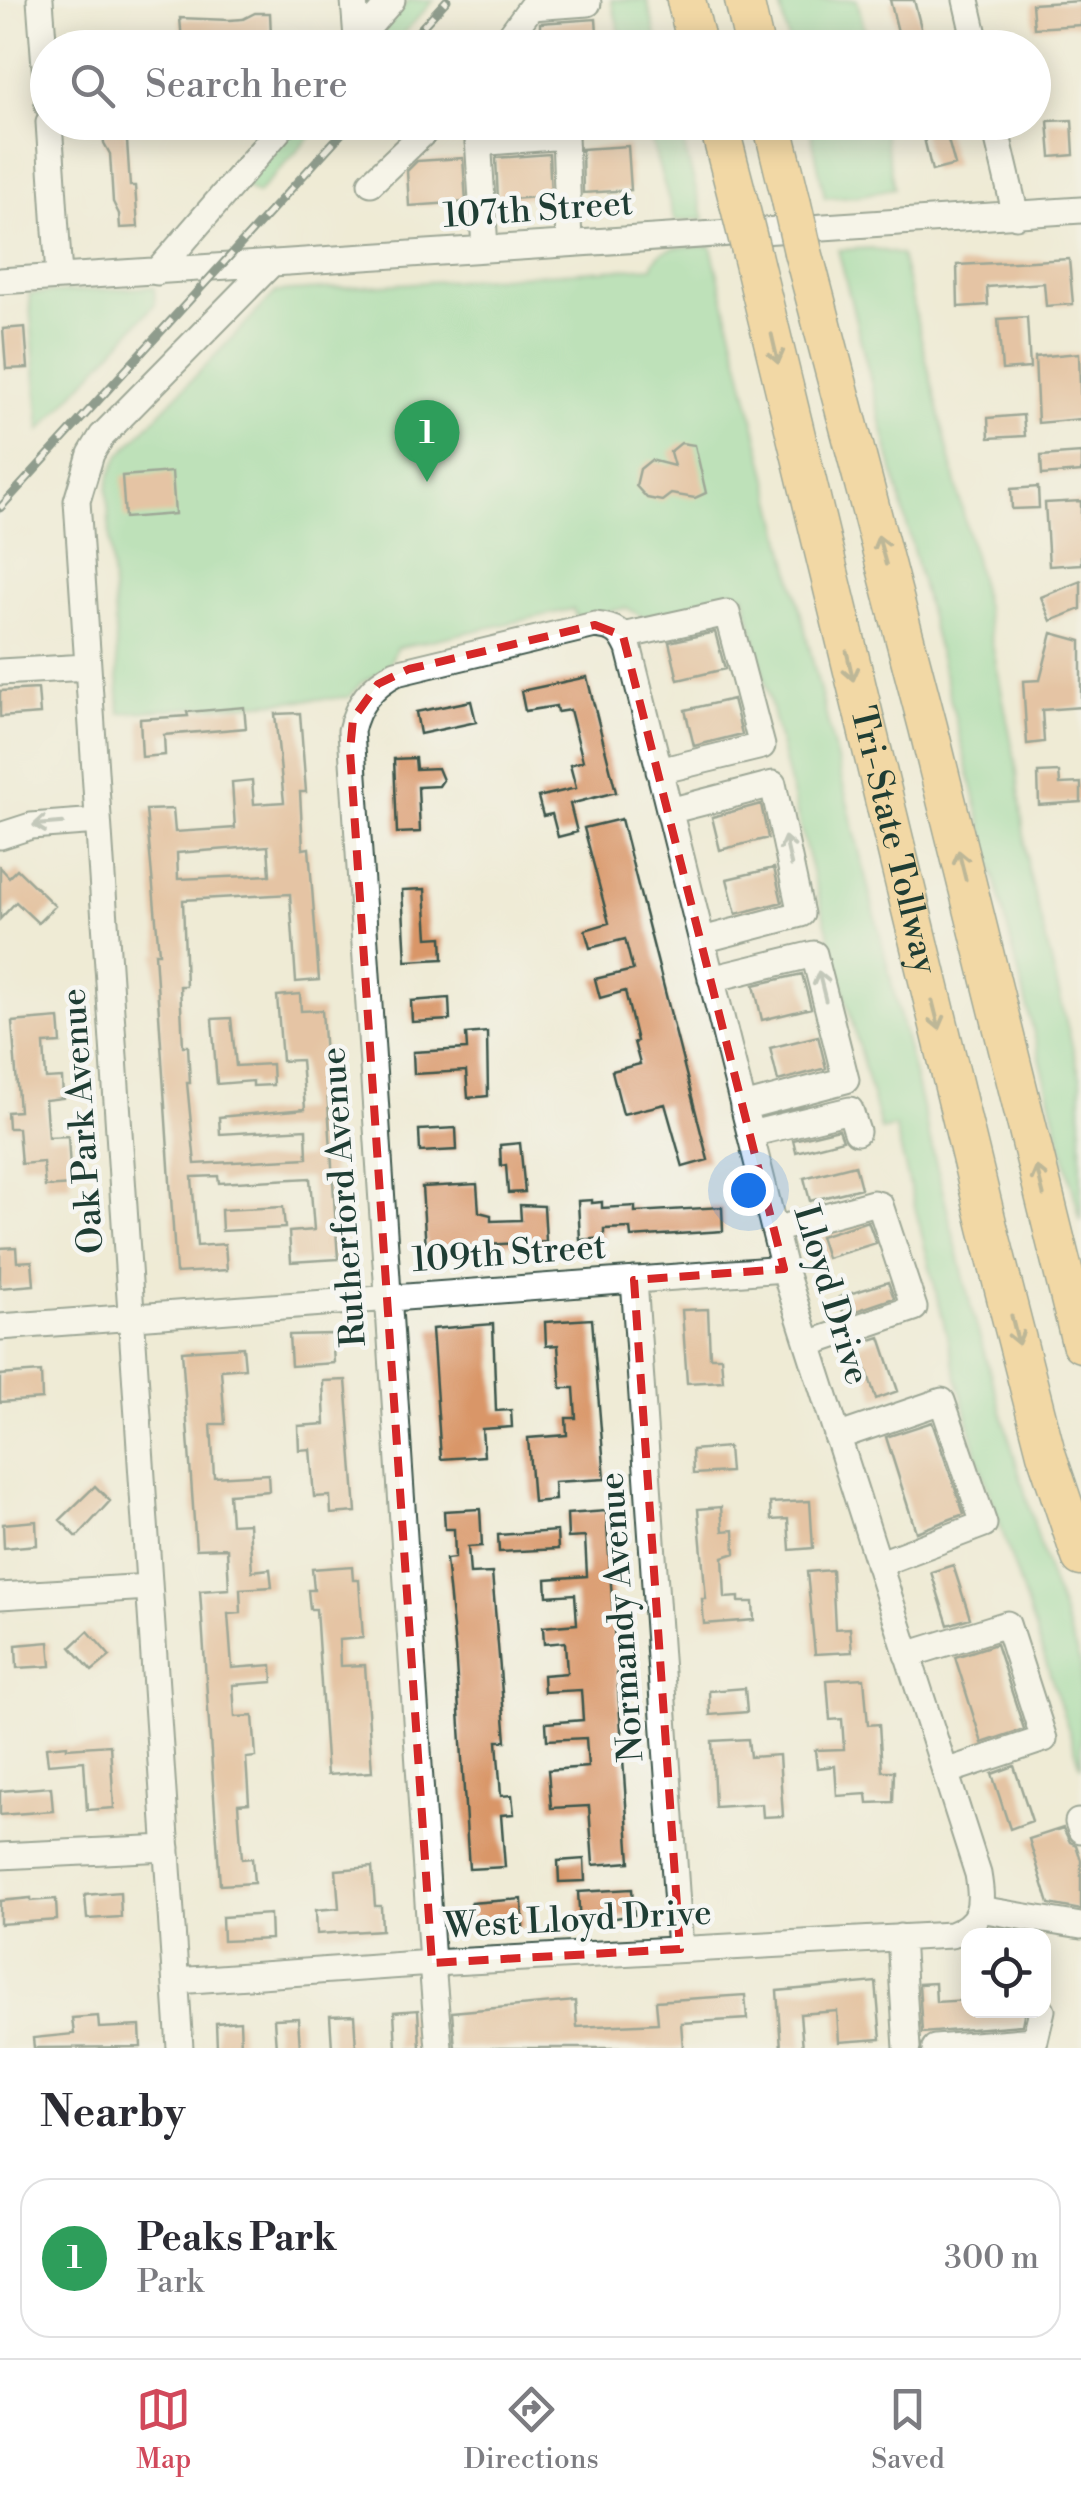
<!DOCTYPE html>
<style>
body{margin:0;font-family:"Libre Bodoni",serif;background:#f2f2f3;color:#2b2b33}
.controls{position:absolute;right:30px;bottom:30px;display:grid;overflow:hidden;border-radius:20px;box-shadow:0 5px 25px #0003}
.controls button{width:90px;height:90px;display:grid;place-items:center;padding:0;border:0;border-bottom:2px solid #e1e1e2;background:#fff;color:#2b2b33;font:50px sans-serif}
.you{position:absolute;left:748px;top:1190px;width:35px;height:35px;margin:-25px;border:8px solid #fff;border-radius:50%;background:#1a73e8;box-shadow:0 0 0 15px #1a73e833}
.badge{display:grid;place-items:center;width:65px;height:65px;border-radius:50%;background:#d1495b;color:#fff;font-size:32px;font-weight:700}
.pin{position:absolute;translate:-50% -82px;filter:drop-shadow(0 2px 5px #0008)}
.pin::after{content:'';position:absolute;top:52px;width:35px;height:30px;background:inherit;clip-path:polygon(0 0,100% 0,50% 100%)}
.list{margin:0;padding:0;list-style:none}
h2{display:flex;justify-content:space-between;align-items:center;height:130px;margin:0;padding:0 40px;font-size:42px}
h2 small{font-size:32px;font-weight:400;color:#7c7c81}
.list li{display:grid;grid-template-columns:65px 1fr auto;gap:30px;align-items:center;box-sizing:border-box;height:160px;margin:0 20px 20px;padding:0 20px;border:2px solid #e1e1e2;border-radius:30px}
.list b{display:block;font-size:38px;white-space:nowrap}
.list p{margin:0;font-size:32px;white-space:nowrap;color:#7c7c81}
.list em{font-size:32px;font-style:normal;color:#7c7c81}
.icon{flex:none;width:55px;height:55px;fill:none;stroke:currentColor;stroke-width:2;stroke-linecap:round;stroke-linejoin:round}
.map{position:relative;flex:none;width:1081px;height:2048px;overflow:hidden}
.search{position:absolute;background:#fff;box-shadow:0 5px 25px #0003;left:30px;right:30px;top:30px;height:110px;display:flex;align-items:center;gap:25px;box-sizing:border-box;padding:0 35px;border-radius:55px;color:#7c7c81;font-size:38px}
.sheet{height:310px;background:#fff}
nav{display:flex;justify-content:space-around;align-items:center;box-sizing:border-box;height:140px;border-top:2px solid #e1e1e2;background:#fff;font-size:28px;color:#7c7c81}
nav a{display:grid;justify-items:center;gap:5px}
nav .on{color:#d1495b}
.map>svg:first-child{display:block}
.green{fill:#83d698;stroke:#518a66;stroke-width:2.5}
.building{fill:#d99667;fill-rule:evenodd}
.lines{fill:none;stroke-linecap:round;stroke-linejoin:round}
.minor-casing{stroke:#3e574c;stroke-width:29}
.highway-casing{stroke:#3e574c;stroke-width:41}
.minor{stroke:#fff;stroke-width:25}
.highway{stroke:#f7c06b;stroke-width:38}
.rail-casing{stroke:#1f3d34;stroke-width:9}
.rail{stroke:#f6f6f2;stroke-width:5;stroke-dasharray:15;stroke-linecap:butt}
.highway-bridge-casing{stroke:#3e574c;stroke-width:41;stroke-linecap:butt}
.highway-bridge{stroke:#f7c06b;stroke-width:38}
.oneway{stroke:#80784d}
.oneway2{stroke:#8f9e9a}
.marked{fill:none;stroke:#d62828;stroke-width:8;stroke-dasharray:20 12;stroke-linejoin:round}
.labels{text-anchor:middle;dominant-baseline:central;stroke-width:9;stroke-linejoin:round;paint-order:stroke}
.street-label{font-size:35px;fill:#1f3d34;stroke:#f6f6f2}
</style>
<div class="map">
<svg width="1081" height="2048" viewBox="0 0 1081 2048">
<rect width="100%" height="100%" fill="#f6f6f2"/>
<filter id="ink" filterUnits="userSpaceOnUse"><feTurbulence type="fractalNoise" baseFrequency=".01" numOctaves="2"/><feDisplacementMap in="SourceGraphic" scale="20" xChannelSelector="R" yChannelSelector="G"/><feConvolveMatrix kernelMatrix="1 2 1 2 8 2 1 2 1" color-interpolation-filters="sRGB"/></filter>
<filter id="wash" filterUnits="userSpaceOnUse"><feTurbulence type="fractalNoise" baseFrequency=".0048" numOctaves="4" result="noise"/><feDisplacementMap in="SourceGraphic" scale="40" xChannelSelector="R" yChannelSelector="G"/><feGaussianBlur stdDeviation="2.25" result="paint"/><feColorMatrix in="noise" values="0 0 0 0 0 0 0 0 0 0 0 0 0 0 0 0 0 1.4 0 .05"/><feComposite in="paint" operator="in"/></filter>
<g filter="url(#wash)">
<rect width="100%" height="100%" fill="#efebd6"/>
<path class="green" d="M409,0H434L391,47L366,48Z
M611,0H647L659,47H624Z
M779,0H857L869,47H790Z
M298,123H323L257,194L242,184Z
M646,123H678L704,219L675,221Z
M809,123H882L894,188L858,196L825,198Z
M711,246L972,1311L1047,1568L1081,1666V1767L977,1456L895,1127L881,1130L799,823L744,594L644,618L627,608L576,617L573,609L396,648L388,668L361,683L349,697L120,713L107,489L110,475L119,456L276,292L652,267C660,242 688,247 711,246Z
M871,248L901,255L980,583L1016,764L1028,869L1081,1081V1222L838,250Z
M154,287L155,304L40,431L29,294Z"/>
<g id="blocks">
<path class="building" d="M890,0H914L926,48H902Z
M1081,1V25L1034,28L1032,4Z
M255,13H270L271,36L182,41L180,18L229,20L243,19Z
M596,19L598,48H540V23Z
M1072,120L1074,155L1051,157L1048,121Z
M920,122H943L955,165L932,171Z
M126,126L130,186H135L138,227L120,228L119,214L113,202L110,154L104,143L103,128Z
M628,146L631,190L583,193L582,149Z
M549,154L551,196L498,200L496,158Z
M463,158L466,202L409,206L407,171L417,161Z
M1069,259L1073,304L1046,306L1044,283L987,287L988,305L958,307L957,265Z
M1027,317L1030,368L1002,370L998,319Z
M25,327L28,368L6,369L3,329Z
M1079,353L1081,419L1038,423L1035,357Z
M1023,415L1025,436L989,438L988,418Z
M681,443L695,445L706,493L695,498L671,494L662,501L647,498L636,486L640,469L651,460L674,466L670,452Z
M1081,453V472L1042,475L1041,456Z
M172,472L175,514L125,518L122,476Z
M1038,487L1039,508L1012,509L1011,489Z
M1081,501V564L1049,566L1045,503Z
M1081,581V609L1051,621L1041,597Z
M715,632L725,669L678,680L669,642Z
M1052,633L1081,641V707L1042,710L1044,742L1027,744L1023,681L1040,680Z
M587,677L616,792L570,804L577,832L558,837L552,814L543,816L538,797L576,788L570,765L583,761L570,710L557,712L556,706L525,711L521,691Z
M38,689L40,714L0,717V691Z
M733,699L742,734L694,746L685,710Z
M471,701L476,722L420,734L416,712Z
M244,707L246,728L164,735L165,755L142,757L140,719L188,716L187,712Z
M300,713L306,792H300L303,849L309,848L319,980L296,982L290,894L183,900L186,986H180L183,1046H188L190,1083H187L195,1164L307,1158L306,1129L220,1134L219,1117L305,1109L301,1060L282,1061L277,996L300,994L301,1011L322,1010L338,1259L291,1262L289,1232L314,1230L310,1178L219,1183L218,1176L192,1177L197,1246L225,1244L227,1270L176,1273L155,953H159L146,810L173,809L175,832L235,828L232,782L252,780L254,804L284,802L275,714ZM268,846L270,875L178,879L177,853Z
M415,758L416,769L438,768L443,780L439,786L418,787L420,832L397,833L394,759Z
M1059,772L1060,784L1081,783V802L1039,805L1038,773Z
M761,804L768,838L720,850L712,817Z
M621,819L708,1160L683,1167L665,1104L623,1114L612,1071L640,1064L634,1042L637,1041L625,991L600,998L595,979L633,970L625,939L590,948L585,930L609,923L584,828Z
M0,867L9,877L17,869L55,906L38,923L16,902L0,919Z
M774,868L782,902L736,914L727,879Z
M425,889L428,938L442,937L443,959L406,961L402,890Z
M802,974L811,1008L762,1020L754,985Z
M449,998L450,1020L412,1022L411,1001Z
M59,1018L61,1043L44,1044L46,1079L62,1078L63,1098L45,1100L48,1137L68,1136L71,1185L45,1187L43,1162L21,1164L18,1128H8L7,1112L19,1111L12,1022Z
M231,1018L236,1066L272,1064L273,1085L253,1086V1081L217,1084L212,1019Z
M487,1032L488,1096L468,1098L466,1071L414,1074L413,1052L467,1049L466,1034Z
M818,1036L826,1068L778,1081L770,1048Z
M456,1128L457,1150L420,1152L419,1130Z
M839,1129L843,1140L796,1152L793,1140Z
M520,1143L525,1192L508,1193L506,1165L501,1166L500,1145Z
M855,1165L861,1188L810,1201L804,1178Z
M477,1184L479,1212L491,1215V1221L521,1220L520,1205L544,1206L546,1241L426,1249L422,1187Z
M592,1200V1203L602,1202V1208L635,1206V1212L722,1207L723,1231L631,1237L630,1228L604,1229V1238L580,1240L578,1201Z
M283,1207L285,1228L222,1231L221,1210Z
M868,1221L876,1243L827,1258L820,1236Z
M16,1247L17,1262L32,1261L34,1285L0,1288V1248Z
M888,1282L894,1298L844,1315L839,1297Z
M708,1309L710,1357H721L723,1381L687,1383L682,1310Z
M592,1319L605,1479L554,1482L555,1500L533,1502L528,1438L567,1435L566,1418H576L574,1388H561L558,1345L546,1346L545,1322Z
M493,1324L496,1411L511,1410L512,1427L482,1429L484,1456L441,1459L432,1329Z
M332,1334L334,1363L291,1366L289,1335Z
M880,1337L898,1391L876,1399L858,1344Z
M243,1347L245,1368L221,1370L225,1424H211L214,1477L268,1474L269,1491L229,1494L231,1524L249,1523L252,1571L270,1569L272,1587L240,1589L241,1613L228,1614L232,1668L272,1665L273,1682L233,1685L235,1717L253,1716L256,1757L246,1758L249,1803L238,1804L242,1859L252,1858L254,1883L220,1885L200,1591L229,1589L227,1548L196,1549L182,1351Z
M41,1372L42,1399L0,1402V1375Z
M346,1380L356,1512L331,1514L330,1496L314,1497L310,1449L299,1450L298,1426L325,1424L323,1381Z
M932,1422L964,1514L916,1532L886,1437Z
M728,1447L730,1472L693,1474L692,1450Z
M95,1486L110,1501L77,1537L60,1520Z
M810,1501L813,1548L790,1550L788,1519L771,1520L770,1503Z
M721,1507L723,1531L734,1530L735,1553L723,1557L725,1598L739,1597V1602H753L754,1620L704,1624L702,1599H706L698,1509Z
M480,1509L482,1546L468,1547L470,1574L492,1573L506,1741H497L501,1796L512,1795L514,1814L501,1815L505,1867L469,1869L455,1648L446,1559L455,1558L454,1529H445L444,1511Z
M606,1511L630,1862L593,1865L589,1806L551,1808L548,1770L588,1767L586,1738L547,1740L546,1723L583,1720L581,1690L544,1692L543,1675L567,1673L565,1642L544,1644L543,1627L577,1624L575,1594L547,1596L546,1579L587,1576L585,1537L568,1538L567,1514Z
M36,1521L37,1545L4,1548L3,1524Z
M557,1531L558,1549L499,1552L498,1535Z
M953,1565L970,1618L948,1625L931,1572Z
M352,1566L353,1580H359L363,1638L339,1640L340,1666L365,1665L372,1772L327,1775L316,1609H310L308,1590H314L312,1569Z
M832,1570L835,1629L850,1628L852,1652L815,1654L807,1572Z
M88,1631L110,1656L92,1671L71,1647Z
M49,1642L51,1666L17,1668L16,1645Z
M996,1644L1024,1729L982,1743L955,1657Z
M864,1678L868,1725L879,1724L882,1771H894L893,1802L868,1803L867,1794L837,1796L835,1766L817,1768L815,1750L844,1749L842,1719L830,1720L827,1680Z
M745,1688L747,1712L710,1715L709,1691Z
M748,1739L750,1757L779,1755L783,1816L763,1817L762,1804L715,1807L712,1741Z
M67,1745V1748L110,1745L114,1808L87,1810L84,1761L48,1764L46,1747Z
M1014,1766L1032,1821L1010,1829L992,1774Z
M51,1787L53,1811L0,1815V1791Z
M1063,1828L1070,1842L1076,1845L1081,1860V1910L1049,1904L1029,1839Z
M584,1859L585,1881L559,1882L558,1861Z
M372,1867L375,1906H381L382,1930L317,1934L316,1910L339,1908L336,1870Z
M632,1889L634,1915L580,1924L578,1892Z
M120,1892L121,1917L87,1919L85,1895Z
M31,1898V1901L56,1899L57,1920L0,1924V1901Z
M522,1899L523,1927H473L471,1903Z
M270,1914L271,1939L223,1941L222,1917Z
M876,1982L881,2039L839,2042L837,2011L800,2014L803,2048H781L777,1991Z
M935,1983L936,2002L968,2000V2010H1025L1022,2025L922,2033L919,1984Z
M745,1995L747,2019L681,2023L683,2048H455L452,2012L575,2001L577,2027L658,2023L656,2001Z
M418,2010L420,2048H396L394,2012Z
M354,2015L356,2048H332L330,2016Z
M98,2016L99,2028L140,2026L141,2047L34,2048L33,2038L74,2034L72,2018Z
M298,2018L300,2048H276L274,2019Z
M240,2021L241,2048H217L216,2023Z"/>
</g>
</g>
<g filter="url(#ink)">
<use href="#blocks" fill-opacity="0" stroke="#3e574c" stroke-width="2.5"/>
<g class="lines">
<g class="minor-casing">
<path id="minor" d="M40,0L48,106
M354,0L357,39
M966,0L977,48
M350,48L392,0
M501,48L531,7L588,3
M49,122L59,277
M477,122L485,248
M994,122L1016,216
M565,136L569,243
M478,143L565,136L564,122
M371,183L435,122
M157,272L286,122
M0,281L1081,210
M623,636L727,613L762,746L659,771
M0,672L87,667
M669,811L773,784L801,914L702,940
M0,836L31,826L98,821
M711,979L814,954L846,1080L743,1107
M750,1134L850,1110L857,1132
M774,1230L873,1203L880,1205L914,1308L808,1344
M634,1280L680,1949
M0,1327L784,1269
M837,1437L942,1401L984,1524L878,1564
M0,1596L149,1587
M907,1655L1007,1624L1044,1739L945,1772
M1078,1822L1081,1830
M0,1856L167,1848
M979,1909L1081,1926
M900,1937L907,2048
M176,1981L432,1963L951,1935C983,1923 983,1904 978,1874L784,1269L629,649C621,631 615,627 595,625L396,673C372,685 357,704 351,731L432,1963L439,2048
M180,2048L77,501L91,454L102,436L272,263
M935,2048L1035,2040L1042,2010"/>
</g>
<g class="highway-casing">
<g id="highway">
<path d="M686,0L698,48"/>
<path d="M744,0L755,48"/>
<path d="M718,122L739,203"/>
<path d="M772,122L791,200"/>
<path d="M803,252L928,727L1081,1343"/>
<path id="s1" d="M752,255L988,1227L1046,1453L1081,1557"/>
</g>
</g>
<use href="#minor" class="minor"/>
<use href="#highway" class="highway"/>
<g class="rail-casing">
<path id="rail" d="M403,48L447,0
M0,508L352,122"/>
</g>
<use href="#rail" class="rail"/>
<g class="highway-bridge-casing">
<path id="highway-bridge" d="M791,200L803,252
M739,203L752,255"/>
</g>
<use href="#highway-bridge" class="highway-bridge"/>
</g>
<defs><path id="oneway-shaft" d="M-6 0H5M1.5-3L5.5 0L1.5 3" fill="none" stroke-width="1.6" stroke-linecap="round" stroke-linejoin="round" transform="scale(2.5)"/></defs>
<g class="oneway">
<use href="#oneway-shaft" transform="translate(775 349) rotate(77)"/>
<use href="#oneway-shaft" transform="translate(882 550) rotate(-105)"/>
<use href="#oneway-shaft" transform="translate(850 666) rotate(77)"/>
<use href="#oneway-shaft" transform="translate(962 865) rotate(-104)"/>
<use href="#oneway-shaft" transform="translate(936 1015) rotate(76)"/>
<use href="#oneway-shaft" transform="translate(1040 1181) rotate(-104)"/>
<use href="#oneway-shaft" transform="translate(1015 1330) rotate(76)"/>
</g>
<g class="oneway2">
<use href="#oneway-shaft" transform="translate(48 824) rotate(175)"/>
<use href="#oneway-shaft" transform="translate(788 851) rotate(-103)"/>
<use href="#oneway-shaft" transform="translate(822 986) rotate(-104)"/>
</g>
</g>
<path d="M0 0H1081V2048H0ZM595,625L623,636L784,1269L634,1280L680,1949L432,1963L350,751L353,719L378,684L409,669Z" fill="#efebd6" fill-opacity=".55" fill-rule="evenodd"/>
<path class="marked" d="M595,625L623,636L784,1269L634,1280L680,1949L432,1963L350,751L353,719L378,684L409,669Z"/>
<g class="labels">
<g class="street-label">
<text transform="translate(538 210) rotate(-4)">107th Street</text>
<text stroke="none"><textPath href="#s1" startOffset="602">Tri-State Tollway</textPath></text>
<text transform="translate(83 1121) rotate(-94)">Oak Park Avenue</text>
<text transform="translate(344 1197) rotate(-94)">Rutherford Avenue</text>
<text transform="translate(509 1254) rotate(-4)">109th Street</text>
<text transform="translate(831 1295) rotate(73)">Lloyd Drive</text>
<text transform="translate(622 1617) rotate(-94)">Normandy Avenue</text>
<text transform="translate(578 1920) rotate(-3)">West Lloyd Drive</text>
</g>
</g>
</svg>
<div class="controls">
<button><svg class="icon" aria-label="locate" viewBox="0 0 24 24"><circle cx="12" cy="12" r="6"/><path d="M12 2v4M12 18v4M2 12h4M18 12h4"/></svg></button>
</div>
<div class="you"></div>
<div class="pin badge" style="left:427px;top:482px;background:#2e9e5b">1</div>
<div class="search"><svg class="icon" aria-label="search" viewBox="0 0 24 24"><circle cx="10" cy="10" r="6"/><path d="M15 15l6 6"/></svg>Search here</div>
</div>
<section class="sheet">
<h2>Nearby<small></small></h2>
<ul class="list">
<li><span class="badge" style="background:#2e9e5b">1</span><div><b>Peaks Park</b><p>Park</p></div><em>300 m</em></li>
</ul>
</section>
<nav>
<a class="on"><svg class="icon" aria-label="map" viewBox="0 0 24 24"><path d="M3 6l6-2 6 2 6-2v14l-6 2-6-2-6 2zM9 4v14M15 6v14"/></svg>Map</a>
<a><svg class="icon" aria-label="directions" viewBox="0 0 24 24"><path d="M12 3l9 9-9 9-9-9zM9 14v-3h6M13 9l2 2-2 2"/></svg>Directions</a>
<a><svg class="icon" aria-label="saved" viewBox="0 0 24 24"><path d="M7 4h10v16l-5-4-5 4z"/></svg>Saved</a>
</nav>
